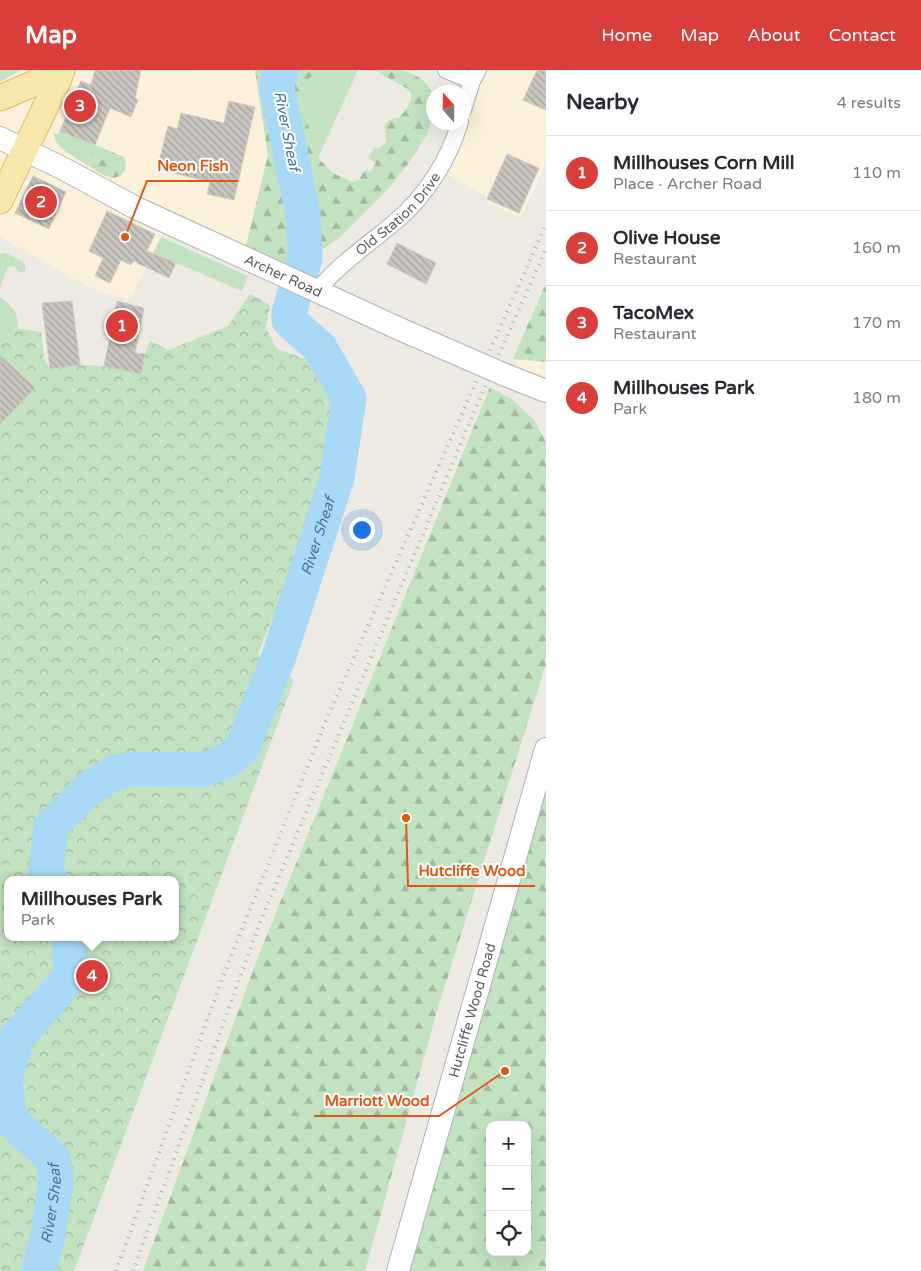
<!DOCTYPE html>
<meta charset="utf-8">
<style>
body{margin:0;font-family:"Varela Round",sans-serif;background:#f7f7f7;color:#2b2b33}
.controls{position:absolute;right:15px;bottom:15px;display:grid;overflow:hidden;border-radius:10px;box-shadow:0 5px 20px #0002}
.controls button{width:45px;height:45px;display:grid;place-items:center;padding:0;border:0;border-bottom:1px solid #e1e1e2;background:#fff;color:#2b2b33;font:25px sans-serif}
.compass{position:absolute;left:426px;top:15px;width:45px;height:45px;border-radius:50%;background:#fff;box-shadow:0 5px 20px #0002;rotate:340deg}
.you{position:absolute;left:361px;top:459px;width:18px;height:18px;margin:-12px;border:4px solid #fff;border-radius:50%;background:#1a73e8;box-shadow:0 0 0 8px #1a73e833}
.badge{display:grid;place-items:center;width:32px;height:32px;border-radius:50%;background:#da3e3b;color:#fff;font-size:16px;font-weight:700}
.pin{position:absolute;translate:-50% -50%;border:2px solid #fff;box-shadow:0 1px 5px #0006}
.popup{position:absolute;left:4px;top:806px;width:175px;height:65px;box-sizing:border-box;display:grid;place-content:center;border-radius:10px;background:#fff;filter:drop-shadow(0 1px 4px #0005);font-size:16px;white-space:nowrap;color:#7c7c81}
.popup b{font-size:19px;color:#2b2b33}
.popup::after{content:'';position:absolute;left:50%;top:100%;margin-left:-10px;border:10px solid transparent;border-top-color:#fff}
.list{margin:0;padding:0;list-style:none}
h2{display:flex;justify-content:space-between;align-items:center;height:65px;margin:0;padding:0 20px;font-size:21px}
h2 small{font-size:16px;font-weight:400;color:#7c7c81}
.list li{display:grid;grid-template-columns:32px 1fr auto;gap:15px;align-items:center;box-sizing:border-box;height:75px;padding:0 20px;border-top:1px solid #e1e1e2}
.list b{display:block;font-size:19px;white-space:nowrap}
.list p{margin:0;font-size:16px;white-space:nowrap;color:#7c7c81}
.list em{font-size:16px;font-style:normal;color:#7c7c81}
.icon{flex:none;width:28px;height:28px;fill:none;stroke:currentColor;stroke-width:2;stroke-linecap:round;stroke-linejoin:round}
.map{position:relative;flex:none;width:546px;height:1201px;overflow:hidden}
header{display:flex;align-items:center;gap:30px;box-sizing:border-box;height:70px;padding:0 25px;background:#da3e3b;color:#fff}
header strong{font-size:24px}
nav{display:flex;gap:28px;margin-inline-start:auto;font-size:18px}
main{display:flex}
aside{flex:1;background:#fff}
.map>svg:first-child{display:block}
.commercial{fill:#fbf1da}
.green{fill:#c3e2c1}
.forest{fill:url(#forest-firs);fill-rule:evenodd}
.park{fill:url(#park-crowns);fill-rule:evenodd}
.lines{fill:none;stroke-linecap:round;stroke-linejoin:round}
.river{stroke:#a8daf7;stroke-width:35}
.building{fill:url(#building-back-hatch);stroke:#d1cbc2}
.street-casing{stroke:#b0b4b7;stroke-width:18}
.secondary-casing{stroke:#afb3b7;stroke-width:24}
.primary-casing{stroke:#e5b964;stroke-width:27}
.street{stroke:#fff;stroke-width:16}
.secondary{stroke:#fff;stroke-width:22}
.primary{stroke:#f8e7ad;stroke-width:25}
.rail{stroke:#b1b2b2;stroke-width:4;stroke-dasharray:1 6;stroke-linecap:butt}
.secondary-bridge-casing{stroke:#afb3b7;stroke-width:24;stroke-linecap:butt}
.secondary-bridge{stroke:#fff;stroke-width:22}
.labels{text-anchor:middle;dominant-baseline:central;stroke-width:4;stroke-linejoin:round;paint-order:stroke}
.street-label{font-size:14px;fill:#5b5f62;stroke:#fff}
.water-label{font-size:15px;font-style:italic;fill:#44769f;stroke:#fff}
.leader{fill:none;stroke:#e15910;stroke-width:2}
.callout-dot{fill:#e15910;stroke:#fff;stroke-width:2}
.callout-label{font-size:15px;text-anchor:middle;font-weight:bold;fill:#e15910;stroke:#fff;stroke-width:4;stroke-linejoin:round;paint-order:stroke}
</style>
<header>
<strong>Map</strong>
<nav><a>Home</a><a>Map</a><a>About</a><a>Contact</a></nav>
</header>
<main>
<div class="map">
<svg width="546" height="1201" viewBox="0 0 546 1201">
<defs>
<pattern id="forest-firs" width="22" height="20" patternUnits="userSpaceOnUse" patternTransform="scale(1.25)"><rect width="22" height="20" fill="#c3e2c1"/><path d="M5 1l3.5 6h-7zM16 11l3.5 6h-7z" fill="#a1baa0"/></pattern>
<pattern id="park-crowns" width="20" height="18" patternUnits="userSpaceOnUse" patternTransform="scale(1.25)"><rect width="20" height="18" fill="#c3e2c1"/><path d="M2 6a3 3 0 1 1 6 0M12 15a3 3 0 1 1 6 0" fill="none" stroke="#a1baa0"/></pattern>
<pattern id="building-back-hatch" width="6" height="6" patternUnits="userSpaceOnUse" patternTransform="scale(1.25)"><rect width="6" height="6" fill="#c8c5c0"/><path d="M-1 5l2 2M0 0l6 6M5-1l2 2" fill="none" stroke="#a5a39f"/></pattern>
</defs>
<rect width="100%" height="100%" fill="#eceae3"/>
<path class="commercial" d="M0,0L255,1L268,85L243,188L168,153L130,229L96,220L75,209L0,167Z
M446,0H546V92L521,149L485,131L486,126L444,103L472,12Z
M546,213V321L511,308L513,289Z"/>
<path class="green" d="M0,0H21L0,12Z
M317,0H358L318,88L301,33C301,18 307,11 317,0Z
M60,61L95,75L87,95C75,87 54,78 54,63L58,65Z
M161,167L248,206L242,221L153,183Z
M3,183H6L23,192L25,196V201L20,203L14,196H10L8,197L0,217V184Z
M0,227C15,239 17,239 18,259L0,256Z"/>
<path class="forest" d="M256,0H317C307,11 301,18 301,33L318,88L333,103L341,107L352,112L359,110L365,100L370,102L376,93L368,88L374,78H379L386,72C386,67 384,59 385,55C387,49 395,50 399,47C407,41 416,27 408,19L374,0H402L412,4L420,8L426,13L433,25V48L426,66L408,94L387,120L340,167L315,185L308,189L284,193L246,176L268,85L255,1Z
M95,75L124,87C126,93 127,98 123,103C112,115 98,101 87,95Z
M546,213V292L513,289Z
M490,317L512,329L534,350L546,372V594L436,944L365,1201H143L258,887Z
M546,711V1201H408ZM490,1055H527V1182H490Z"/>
<path class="park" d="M250,224L270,235L266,258L277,279L312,291L334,332L336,342L322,405L289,507L258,584L294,610L74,1201H0V256L41,262L44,289L50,299L80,295L107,296L145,284L150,271L169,280L228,256ZM8,810H176V867H8Z"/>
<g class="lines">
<g class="river">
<path id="s1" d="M51,810L46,802L51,756L87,720L115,702L135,699L202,700L225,692L242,679L279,586L337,408L349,328L320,278L289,250V243L305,188L303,145L277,18V10L282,0"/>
<path id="s2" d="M39,1201L48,1164L56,1112L53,1089L9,1048L5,1010L17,968L71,906L69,867"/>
</g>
</g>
<path class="building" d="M95,0H141L135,28L138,30L131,47L110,38L95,75L60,61L81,11L91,15Z
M537,0H546V40L523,30Z
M229,31L255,37L234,130L207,124L210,112L157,99L168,56L177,59L181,43L224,53Z
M507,84L539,98L519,143L487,129Z
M33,106L66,122L49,159L15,143Z
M107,141L155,164L147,181L176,193L169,208L133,191L131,195L121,190L110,213L95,206L103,188L89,181Z
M397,173L436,193L426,214L387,194Z
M72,231L80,295L50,299L42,233Z
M117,231L144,238L135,283L145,284L141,304L104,296Z
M0,285L35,318L0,354Z"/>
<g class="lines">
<g class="street-casing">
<g id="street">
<path d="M446,0L472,11"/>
<path d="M463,40L472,11L478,0"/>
<path id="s3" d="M317,221C339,194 369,174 395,152C425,127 449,90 460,52"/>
</g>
</g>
<g class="secondary-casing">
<g id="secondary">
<path id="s4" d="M0,68L64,99L136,138L402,260"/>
<path d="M503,304L546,321"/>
<path id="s5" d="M398,1201L546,679"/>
</g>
</g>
<g class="primary-casing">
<path id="primary" d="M0,28L35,13L58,0
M0,131L59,9L62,0"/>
</g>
<use href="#street" class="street"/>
<use href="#secondary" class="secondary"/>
<use href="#primary" class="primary"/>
<path class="rail" d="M116,1201L222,909L325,653L546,154
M133,1201L261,850L485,316L546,179"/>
<g class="secondary-bridge-casing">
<path id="secondary-bridge" d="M402,260L503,304"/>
</g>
<use href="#secondary-bridge" class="secondary-bridge"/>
</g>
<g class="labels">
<g class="street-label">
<text stroke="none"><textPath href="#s3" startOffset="112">Old Station Drive</textPath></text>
<text stroke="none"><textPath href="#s4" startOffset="315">Archer Road</textPath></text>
<text stroke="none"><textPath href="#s5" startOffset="271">Hutcliffe Wood Road</textPath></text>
</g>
<g class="water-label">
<text transform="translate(287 61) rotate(79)">River Sheaf</text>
<text stroke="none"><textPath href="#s1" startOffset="499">River Sheaf</textPath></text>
<text stroke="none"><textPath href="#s2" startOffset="69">River Sheaf</textPath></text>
</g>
</g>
<path class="leader" d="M125 167L147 111H238M406 748L408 816H535M505 1001L439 1046H314"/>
<g class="callout-dot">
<circle cx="125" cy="167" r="5"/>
<circle cx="406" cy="748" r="5"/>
<circle cx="505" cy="1001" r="5"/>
</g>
<g class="callout-label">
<text x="193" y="101">Neon Fish</text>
<text x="472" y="806">Hutcliffe Wood</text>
<text x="377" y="1036">Marriott Wood</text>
</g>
</svg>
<div class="controls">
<button>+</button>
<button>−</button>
<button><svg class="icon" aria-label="locate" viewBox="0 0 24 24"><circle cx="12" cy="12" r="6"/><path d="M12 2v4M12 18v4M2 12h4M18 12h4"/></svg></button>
</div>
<svg class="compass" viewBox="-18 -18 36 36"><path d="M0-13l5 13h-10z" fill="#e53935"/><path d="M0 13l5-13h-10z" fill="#7c7c81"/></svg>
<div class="you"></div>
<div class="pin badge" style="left:122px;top:256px">1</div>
<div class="pin badge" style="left:41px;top:132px">2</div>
<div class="pin badge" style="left:80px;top:36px">3</div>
<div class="pin badge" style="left:92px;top:906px">4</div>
<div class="popup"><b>Millhouses Park</b>Park</div>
</div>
<aside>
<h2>Nearby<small>4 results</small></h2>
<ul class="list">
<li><span class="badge">1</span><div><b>Millhouses Corn Mill</b><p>Place · Archer Road</p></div><em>110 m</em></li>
<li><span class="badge">2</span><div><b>Olive House</b><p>Restaurant</p></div><em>160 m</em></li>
<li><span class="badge">3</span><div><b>TacoMex</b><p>Restaurant</p></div><em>170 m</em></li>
<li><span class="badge">4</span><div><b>Millhouses Park</b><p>Park</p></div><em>180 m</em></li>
</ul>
</aside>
</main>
